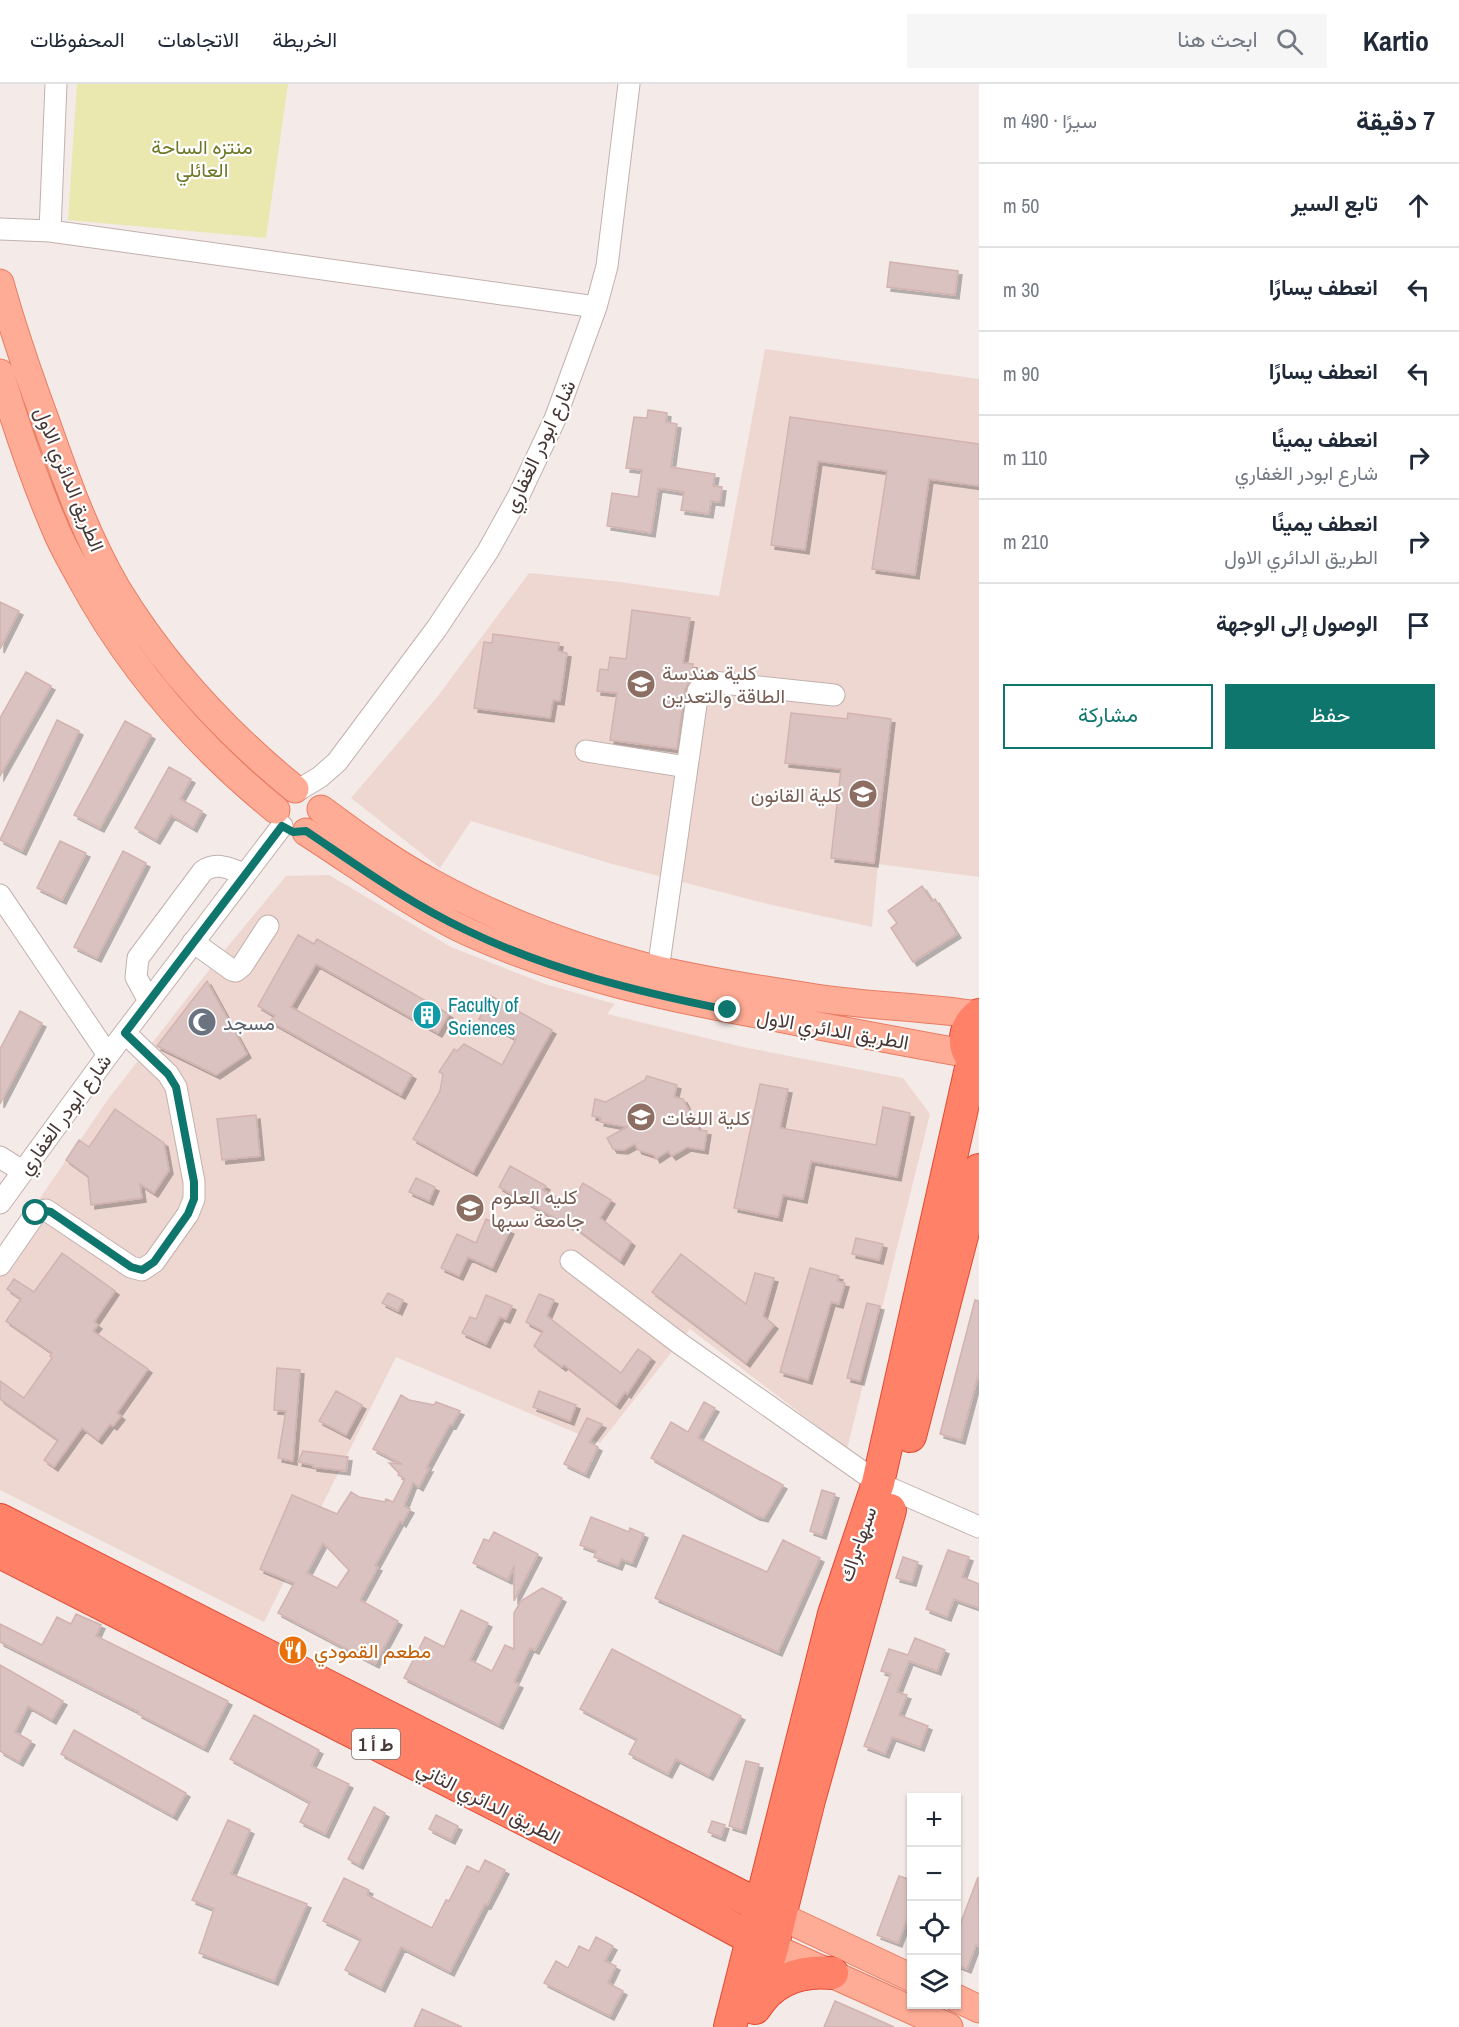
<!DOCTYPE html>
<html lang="ar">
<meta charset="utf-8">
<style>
body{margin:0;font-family:"Archivo Narrow",Vazirmatn,sans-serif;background:#f6f6f7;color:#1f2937;direction:rtl}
.controls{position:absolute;right:18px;bottom:18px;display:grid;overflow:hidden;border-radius:0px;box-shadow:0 2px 4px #0004}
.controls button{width:54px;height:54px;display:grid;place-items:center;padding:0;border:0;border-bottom:2px solid #e0e1e3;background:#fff;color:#1f2937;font:30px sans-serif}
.stop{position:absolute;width:18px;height:18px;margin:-14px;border:4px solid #0f766e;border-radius:50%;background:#fff}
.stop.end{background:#0f766e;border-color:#fff;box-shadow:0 2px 6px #0008}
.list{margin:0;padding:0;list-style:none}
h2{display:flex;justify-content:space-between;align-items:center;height:78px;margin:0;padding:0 24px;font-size:26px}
h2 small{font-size:20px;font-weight:400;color:#747a83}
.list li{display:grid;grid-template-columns:39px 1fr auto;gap:18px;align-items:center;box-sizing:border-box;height:84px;padding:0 24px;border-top:2px solid #e0e1e3}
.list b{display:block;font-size:22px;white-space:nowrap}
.list p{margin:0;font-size:20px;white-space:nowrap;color:#747a83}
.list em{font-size:20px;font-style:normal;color:#747a83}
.actions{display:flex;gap:12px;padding:18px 24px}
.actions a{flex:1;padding:14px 0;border:2px solid #0f766e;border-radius:0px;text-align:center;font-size:21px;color:#0f766e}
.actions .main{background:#0f766e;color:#fff}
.icon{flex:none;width:33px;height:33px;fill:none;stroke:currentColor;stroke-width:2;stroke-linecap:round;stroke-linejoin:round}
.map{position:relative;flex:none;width:979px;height:1943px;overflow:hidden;direction:ltr}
header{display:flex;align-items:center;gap:36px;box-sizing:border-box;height:84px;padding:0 30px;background:#fff;border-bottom:2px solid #e0e1e3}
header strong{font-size:28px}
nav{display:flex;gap:33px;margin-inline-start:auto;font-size:21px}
.search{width:420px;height:54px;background:#f6f6f7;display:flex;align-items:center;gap:15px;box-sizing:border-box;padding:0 21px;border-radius:0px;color:#747a83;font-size:22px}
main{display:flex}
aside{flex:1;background:#fff}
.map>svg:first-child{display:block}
.education{fill:#eed7d1}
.green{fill:#eae7af}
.building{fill:#dac2c0;stroke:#d2b3b0;stroke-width:1.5;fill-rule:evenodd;filter:url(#shadow)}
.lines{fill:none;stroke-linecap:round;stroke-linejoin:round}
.minor-casing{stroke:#c3b1ad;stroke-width:23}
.major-casing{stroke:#e87c62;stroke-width:29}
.highway-casing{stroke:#e34a33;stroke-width:34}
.minor{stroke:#fff;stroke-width:21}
.major{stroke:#ffac96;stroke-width:27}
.highway{stroke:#ff8168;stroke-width:32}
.route{stroke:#0f766e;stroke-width:8}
.labels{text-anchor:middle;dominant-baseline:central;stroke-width:4.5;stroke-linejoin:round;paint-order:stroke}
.shield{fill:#fff;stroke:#7f7472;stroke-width:1.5}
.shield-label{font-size:18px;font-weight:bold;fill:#483836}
.park-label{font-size:20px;fill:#6e7826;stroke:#fff}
.street-label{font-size:20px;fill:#483836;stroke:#fff}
.education-label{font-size:20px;fill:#785e54;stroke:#fff;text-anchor:start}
.culture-label{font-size:20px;fill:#0d838f;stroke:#fff;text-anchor:start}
.worship-label{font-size:20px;fill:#5b616d;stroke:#fff;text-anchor:start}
.food-label{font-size:20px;fill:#c56008;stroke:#fff;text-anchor:start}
</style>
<header>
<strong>Kartio</strong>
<div class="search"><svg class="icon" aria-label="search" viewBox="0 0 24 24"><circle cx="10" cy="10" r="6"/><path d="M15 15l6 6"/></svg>ابحث هنا</div>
<nav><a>الخريطة</a><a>الاتجاهات</a><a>المحفوظات</a></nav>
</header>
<main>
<aside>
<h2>7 دقيقة<small>سيرًا · 490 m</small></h2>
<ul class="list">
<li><svg class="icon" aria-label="ahead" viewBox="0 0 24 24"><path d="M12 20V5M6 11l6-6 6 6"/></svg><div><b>تابع السير</b></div><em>50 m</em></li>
<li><svg class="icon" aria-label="left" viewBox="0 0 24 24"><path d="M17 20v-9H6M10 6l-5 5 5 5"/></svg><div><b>انعطف يسارًا</b></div><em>30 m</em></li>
<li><svg class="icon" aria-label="left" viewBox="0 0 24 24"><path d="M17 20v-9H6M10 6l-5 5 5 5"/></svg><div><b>انعطف يسارًا</b></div><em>90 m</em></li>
<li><svg class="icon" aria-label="right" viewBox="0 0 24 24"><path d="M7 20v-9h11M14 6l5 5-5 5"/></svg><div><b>انعطف يمينًا</b><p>شارع ابودر الغفاري</p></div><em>110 m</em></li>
<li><svg class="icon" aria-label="right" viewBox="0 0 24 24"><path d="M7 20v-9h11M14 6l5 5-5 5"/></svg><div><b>انعطف يمينًا</b><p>الطريق الدائري الاول</p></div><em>210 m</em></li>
<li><svg class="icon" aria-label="arrive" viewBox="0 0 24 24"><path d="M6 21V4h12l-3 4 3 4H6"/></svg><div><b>الوصول إلى الوجهة</b></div></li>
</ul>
<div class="actions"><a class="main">حفظ</a><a>مشاركة</a></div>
</aside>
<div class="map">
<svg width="979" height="1943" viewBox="0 0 979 1943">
<defs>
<filter id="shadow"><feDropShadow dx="4" dy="4" stdDeviation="0" flood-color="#0004"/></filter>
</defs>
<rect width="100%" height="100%" fill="#f4eae8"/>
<path class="education" d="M765,265L979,295V793L878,780L872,843L772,821L612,780L471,737L440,784L351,714L438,612L529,489L620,498L719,512Z
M329,791L451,863L545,900L615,920L607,930L743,963L903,994L930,1030L847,1365L690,1245L600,1359L396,1273L264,1538L0,1406V1172L109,1014L224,867L286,792Z"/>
<path class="green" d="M77,0H288L266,154L68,136Z"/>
<path class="building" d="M890,178L958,187L955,211L887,203Z
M648,326L667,329L666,338L677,340L671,383L715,390L713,402L722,403L720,418L711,417L709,430L681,426L684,408L658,404L651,449L607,442L612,409L638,413L642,386L626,384L634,333L647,334Z
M790,333L979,360V402L929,395L915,491L872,485L887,387L818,377L805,466L771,461Z
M0,518L19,527L0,565Z
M632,526L690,534L683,579L693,580L691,596L685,605L677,665L610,656L617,609L597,607L600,585L608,586L610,573L626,575Z
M493,550L559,559L558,567L567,569L560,617L553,616L550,634L474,624L484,558L492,559Z
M26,588L51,602L0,692V634Z
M791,629L847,635L848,629L891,635L874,779L831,774L841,685L785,679Z
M57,636L79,647L22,767L0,756Z
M125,637L151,651L100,744L74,731Z
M169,683L191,695L180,715L202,727L193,744L171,731L156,756L135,744Z
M60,757L86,769L62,816L37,804Z
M123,767L146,779L97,874L74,863Z
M922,802L932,817L935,815L957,850L913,878L891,844L897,839L888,827Z
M298,851L314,860L317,855L449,930L438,949L316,880L291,923L412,991L401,1011L270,937L275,932L258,922Z
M207,897L247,970L216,991L157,962Z
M491,912L552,946L473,1088L413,1055L440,1007L443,990L439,988L454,965L457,967L464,960L502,981L516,955L479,935Z
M20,927L42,939L0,1020V965Z
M647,992L677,1001L674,1013L683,1015L699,1046L707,1047L704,1066L687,1063L672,1072L668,1067L656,1075L654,1071L638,1066L635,1060L624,1066L613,1065L607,1054L627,1043L600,1038L601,1034L592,1032L595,1015L606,1018L645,996Z
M760,1000L788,1005L780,1044L876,1061L883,1023L910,1029L897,1093L811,1077L803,1115L783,1111L778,1133L734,1124Z
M115,1025L164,1059L169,1086L154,1109L140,1100L142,1114L91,1121L88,1092L66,1076L79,1056L89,1063Z
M256,1031L260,1072L222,1076L217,1035Z
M510,1082L546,1102L543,1106L570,1121L583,1099L611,1116L600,1134L631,1158L620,1177L570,1140L569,1142L499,1103Z
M416,1094L435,1103L429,1117L409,1108Z
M486,1135L510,1146L492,1184L468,1173L459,1192L441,1184L457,1150L476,1159Z
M856,1154L883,1160L879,1176L852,1170Z
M62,1169L115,1207L94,1238L98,1241L93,1247L148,1285L117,1329L121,1332L113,1342L110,1340L98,1356L82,1344L54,1383L44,1376L58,1356L0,1315V1297L24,1314L52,1274L50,1272L52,1269L6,1237L21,1215L7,1205L14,1195L34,1208Z
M681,1170L746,1220L755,1189L774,1194L763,1232L774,1241L746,1279L652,1208Z
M810,1184L839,1192L837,1197L845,1199L839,1220L831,1218L808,1296L780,1288Z
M388,1209L403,1216L398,1227L382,1219Z
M539,1210L554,1216L547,1232L621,1289L638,1265L651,1274L627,1310L625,1308L616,1321L564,1281L562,1283L534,1262L543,1247L526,1238Z
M486,1211L512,1222L506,1235L500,1233L486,1260L462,1249L470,1233L476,1235Z
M975,1216L979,1217V1288L961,1356L940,1350Z
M867,1219L880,1222L860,1297L847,1294Z
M277,1284L300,1286L293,1377L278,1374L286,1327L274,1326Z
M336,1307L362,1321L346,1351L319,1337Z
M539,1307L576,1321L570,1337L533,1323Z
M401,1311L409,1316L434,1321L436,1318L460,1327L452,1341L450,1340L426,1384H429L419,1403L413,1399L404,1422L410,1425L402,1439L400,1437L375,1482L378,1483L360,1516L398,1537L375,1580L278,1529L294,1499L260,1485L292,1411L337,1430L351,1408L359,1413L385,1418L386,1415L393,1418L405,1395L398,1391L399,1389L389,1379L402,1380L373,1365ZM323,1459L349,1486L337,1504L307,1489Z
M704,1318L715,1324L698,1354L783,1401L764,1434L756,1432L651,1374L671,1338L688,1348Z
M587,1334L602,1340L589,1358L598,1363L585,1390L564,1380Z
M303,1367L348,1373L346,1387L313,1383V1381L298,1378Z
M822,1406L835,1410L822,1451L810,1447Z
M591,1433L629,1448L630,1444L644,1450L632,1479L621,1475L618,1482L594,1473L596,1467L580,1461Z
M494,1448L538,1470L514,1517V1482L508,1496L473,1479L484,1455L489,1457Z
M683,1451L767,1488L783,1456L820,1474L778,1568L655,1514Z
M948,1466L969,1473L962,1493L979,1500V1524L954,1515L947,1533L926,1525Z
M903,1473L918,1478L912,1498L896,1494Z
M542,1504L562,1514L535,1566L530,1564L514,1598L519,1600L499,1641L404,1594L425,1553L444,1563L461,1526L488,1539L470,1576L492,1587L505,1561L514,1565V1529L521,1517Z
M76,1530L101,1541L96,1552L228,1617L204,1664L138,1630L139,1628L0,1558V1540L42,1561L57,1533L71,1540Z
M915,1554L945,1566L937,1587L909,1577L897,1608L907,1611L899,1631L928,1642L920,1663L892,1653L885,1670L864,1662L891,1590L881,1587L889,1565L908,1571Z
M612,1565L741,1632L709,1692L676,1675L668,1690L629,1670L637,1655L580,1625Z
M0,1581L63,1617L52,1636L28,1622L15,1648L31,1657L19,1678L0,1667Z
M254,1631L319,1666L311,1682L349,1700L325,1750L300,1738L310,1718L230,1675Z
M74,1646L186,1709L173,1732L61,1670Z
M746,1677L759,1680L742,1746L729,1742Z
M374,1723L385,1729L359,1781L348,1775Z
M436,1731L458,1742L451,1756L429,1745Z
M228,1736L250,1746L231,1790L307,1820L274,1897L199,1869L214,1825L192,1816Z
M712,1737L725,1741L721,1753L708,1748Z
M485,1776L505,1786L487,1821L485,1820L450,1888L401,1863L381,1904L345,1886L361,1855L323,1837L344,1794L369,1806L367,1811L432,1844L446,1816L449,1817L467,1782L479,1788Z
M899,1792L912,1796V1836L907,1835L898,1859L877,1851Z
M978,1793L979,1862L976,1861L967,1885L957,1881V1849Z
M596,1853L613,1862L605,1877L616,1882L608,1899L623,1907L610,1932L544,1899L556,1877L568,1884L579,1862L589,1867Z
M835,1917L894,1943H824Z
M422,1925L462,1943H414Z"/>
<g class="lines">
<g class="minor-casing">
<path id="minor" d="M0,145L50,147L596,223
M50,147L56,0
M586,667L687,683
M300,705L320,693L337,678L437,544L488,467L519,411L555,335L596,223L607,182L629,0
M0,811L108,971
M193,858L232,886L236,887L242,882L268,842
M658,886L698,607L704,601L713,598L834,611
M149,917L136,893L138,874L203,787C217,777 230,785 244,790
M0,1073L22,1087
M0,1119L108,971L282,742
M571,1177L679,1259L878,1399L979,1443
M0,1181L36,1129L46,1126L131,1183L142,1186L154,1178L188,1130L194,1115V1098L176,1003L168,990L125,949"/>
</g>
<g class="major-casing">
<path id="major" d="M0,199C13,246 29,292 46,338C66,395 86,452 117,505C164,582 225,648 295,705
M0,289C17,345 35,399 59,453C65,466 73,480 80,493C129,584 196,661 276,726
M321,725C358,752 394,779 434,800C504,838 582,867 659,886C711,898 763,906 816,914C869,922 924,923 978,931
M306,748C359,782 411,821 468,848C565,892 668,914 773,933C838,946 903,958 969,970
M780,1832L912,1894
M752,1854L949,1943
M956,1914L979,1925"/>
</g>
<g class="highway-casing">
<path id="highway" d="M979,931C962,945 961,966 979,980
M910,1352L979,1086
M0,1436L776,1830
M0,1468L640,1794L751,1854
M759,1908L772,1864L809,1716L890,1426
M755,1924C772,1896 801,1886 832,1889
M730,1943L834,1530L878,1399L973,975"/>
</g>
<use href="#minor" class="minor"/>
<use href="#major" class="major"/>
<use href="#highway" class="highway"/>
</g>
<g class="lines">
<path class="route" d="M36,1129L41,1126L51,1128L131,1183L142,1186L154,1178L188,1130L194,1115V1098L176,1003L168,990L125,949L282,742L293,748L306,747C358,782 409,819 466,846C548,886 639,908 728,926"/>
</g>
<defs>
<g id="university-disc" transform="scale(1.5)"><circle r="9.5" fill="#8d6e63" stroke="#fff"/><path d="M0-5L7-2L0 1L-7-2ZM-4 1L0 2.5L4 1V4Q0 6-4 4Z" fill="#fff"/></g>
<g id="building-disc" transform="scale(1.5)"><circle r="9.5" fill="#0f9aa8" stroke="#fff"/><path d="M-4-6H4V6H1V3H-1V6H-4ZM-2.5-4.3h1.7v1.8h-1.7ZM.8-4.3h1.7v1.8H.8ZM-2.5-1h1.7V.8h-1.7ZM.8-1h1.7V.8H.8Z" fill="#fff"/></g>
<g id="mosque-disc" transform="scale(1.5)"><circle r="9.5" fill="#6b7280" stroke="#fff"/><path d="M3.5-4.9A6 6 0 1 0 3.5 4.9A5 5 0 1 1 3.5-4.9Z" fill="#fff"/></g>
<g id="restaurant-disc" transform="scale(1.5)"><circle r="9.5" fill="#e8710a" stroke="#fff"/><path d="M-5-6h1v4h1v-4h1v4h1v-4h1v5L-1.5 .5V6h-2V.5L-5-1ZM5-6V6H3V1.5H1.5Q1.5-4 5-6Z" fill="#fff"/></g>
</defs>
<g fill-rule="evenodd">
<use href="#university-disc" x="641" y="600"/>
<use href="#university-disc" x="863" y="710"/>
<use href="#building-disc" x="427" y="931"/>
<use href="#mosque-disc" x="202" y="938"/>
<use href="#university-disc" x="641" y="1033"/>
<use href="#university-disc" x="470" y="1124"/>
<use href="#restaurant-disc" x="293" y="1566"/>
</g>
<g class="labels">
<rect class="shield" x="352" y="1645" width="48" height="30" rx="4.5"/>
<g class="shield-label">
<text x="376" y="1660">ط أ 1</text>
</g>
<g class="park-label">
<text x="202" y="62">منتزه الساحة<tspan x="202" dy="23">العائلي</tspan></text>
</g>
<g class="street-label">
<text transform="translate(539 362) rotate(-65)">شارع ابودر الغفاري</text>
<text transform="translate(70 395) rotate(68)">الطريق الدائري الاول</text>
<text transform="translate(833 945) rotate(10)">الطريق الدائري الاول</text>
<text transform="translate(64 1030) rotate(-54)">شارع ابودر الغفاري</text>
<text transform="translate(857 1460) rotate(-71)">سبها-براك</text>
<text transform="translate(489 1718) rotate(27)">الطريق الدائري الثاني</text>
</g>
<g class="education-label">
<text x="662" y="588">كلية هندسة<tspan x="662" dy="23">الطاقة والتعدين</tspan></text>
<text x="842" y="710" text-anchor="end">كلية القانون</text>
<text x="662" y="1033">كلية اللغات</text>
<text x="491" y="1112">كليه العلوم<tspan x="491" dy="23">جامعة سبها</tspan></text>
</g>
<g class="culture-label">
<text x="448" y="920">Faculty of<tspan x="448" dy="23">Sciences</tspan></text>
</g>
<g class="worship-label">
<text x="223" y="938">مسجد</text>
</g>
<g class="food-label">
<text x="314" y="1566">مطعم القمودي</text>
</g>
</g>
</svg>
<div class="controls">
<button>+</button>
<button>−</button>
<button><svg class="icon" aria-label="locate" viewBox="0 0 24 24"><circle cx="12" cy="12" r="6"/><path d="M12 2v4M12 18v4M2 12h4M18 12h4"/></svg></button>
<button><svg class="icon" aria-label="layers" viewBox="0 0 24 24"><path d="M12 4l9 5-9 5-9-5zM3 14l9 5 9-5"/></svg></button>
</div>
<div class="stop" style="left:36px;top:1129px"></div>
<div class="stop end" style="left:728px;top:926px"></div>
</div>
</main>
